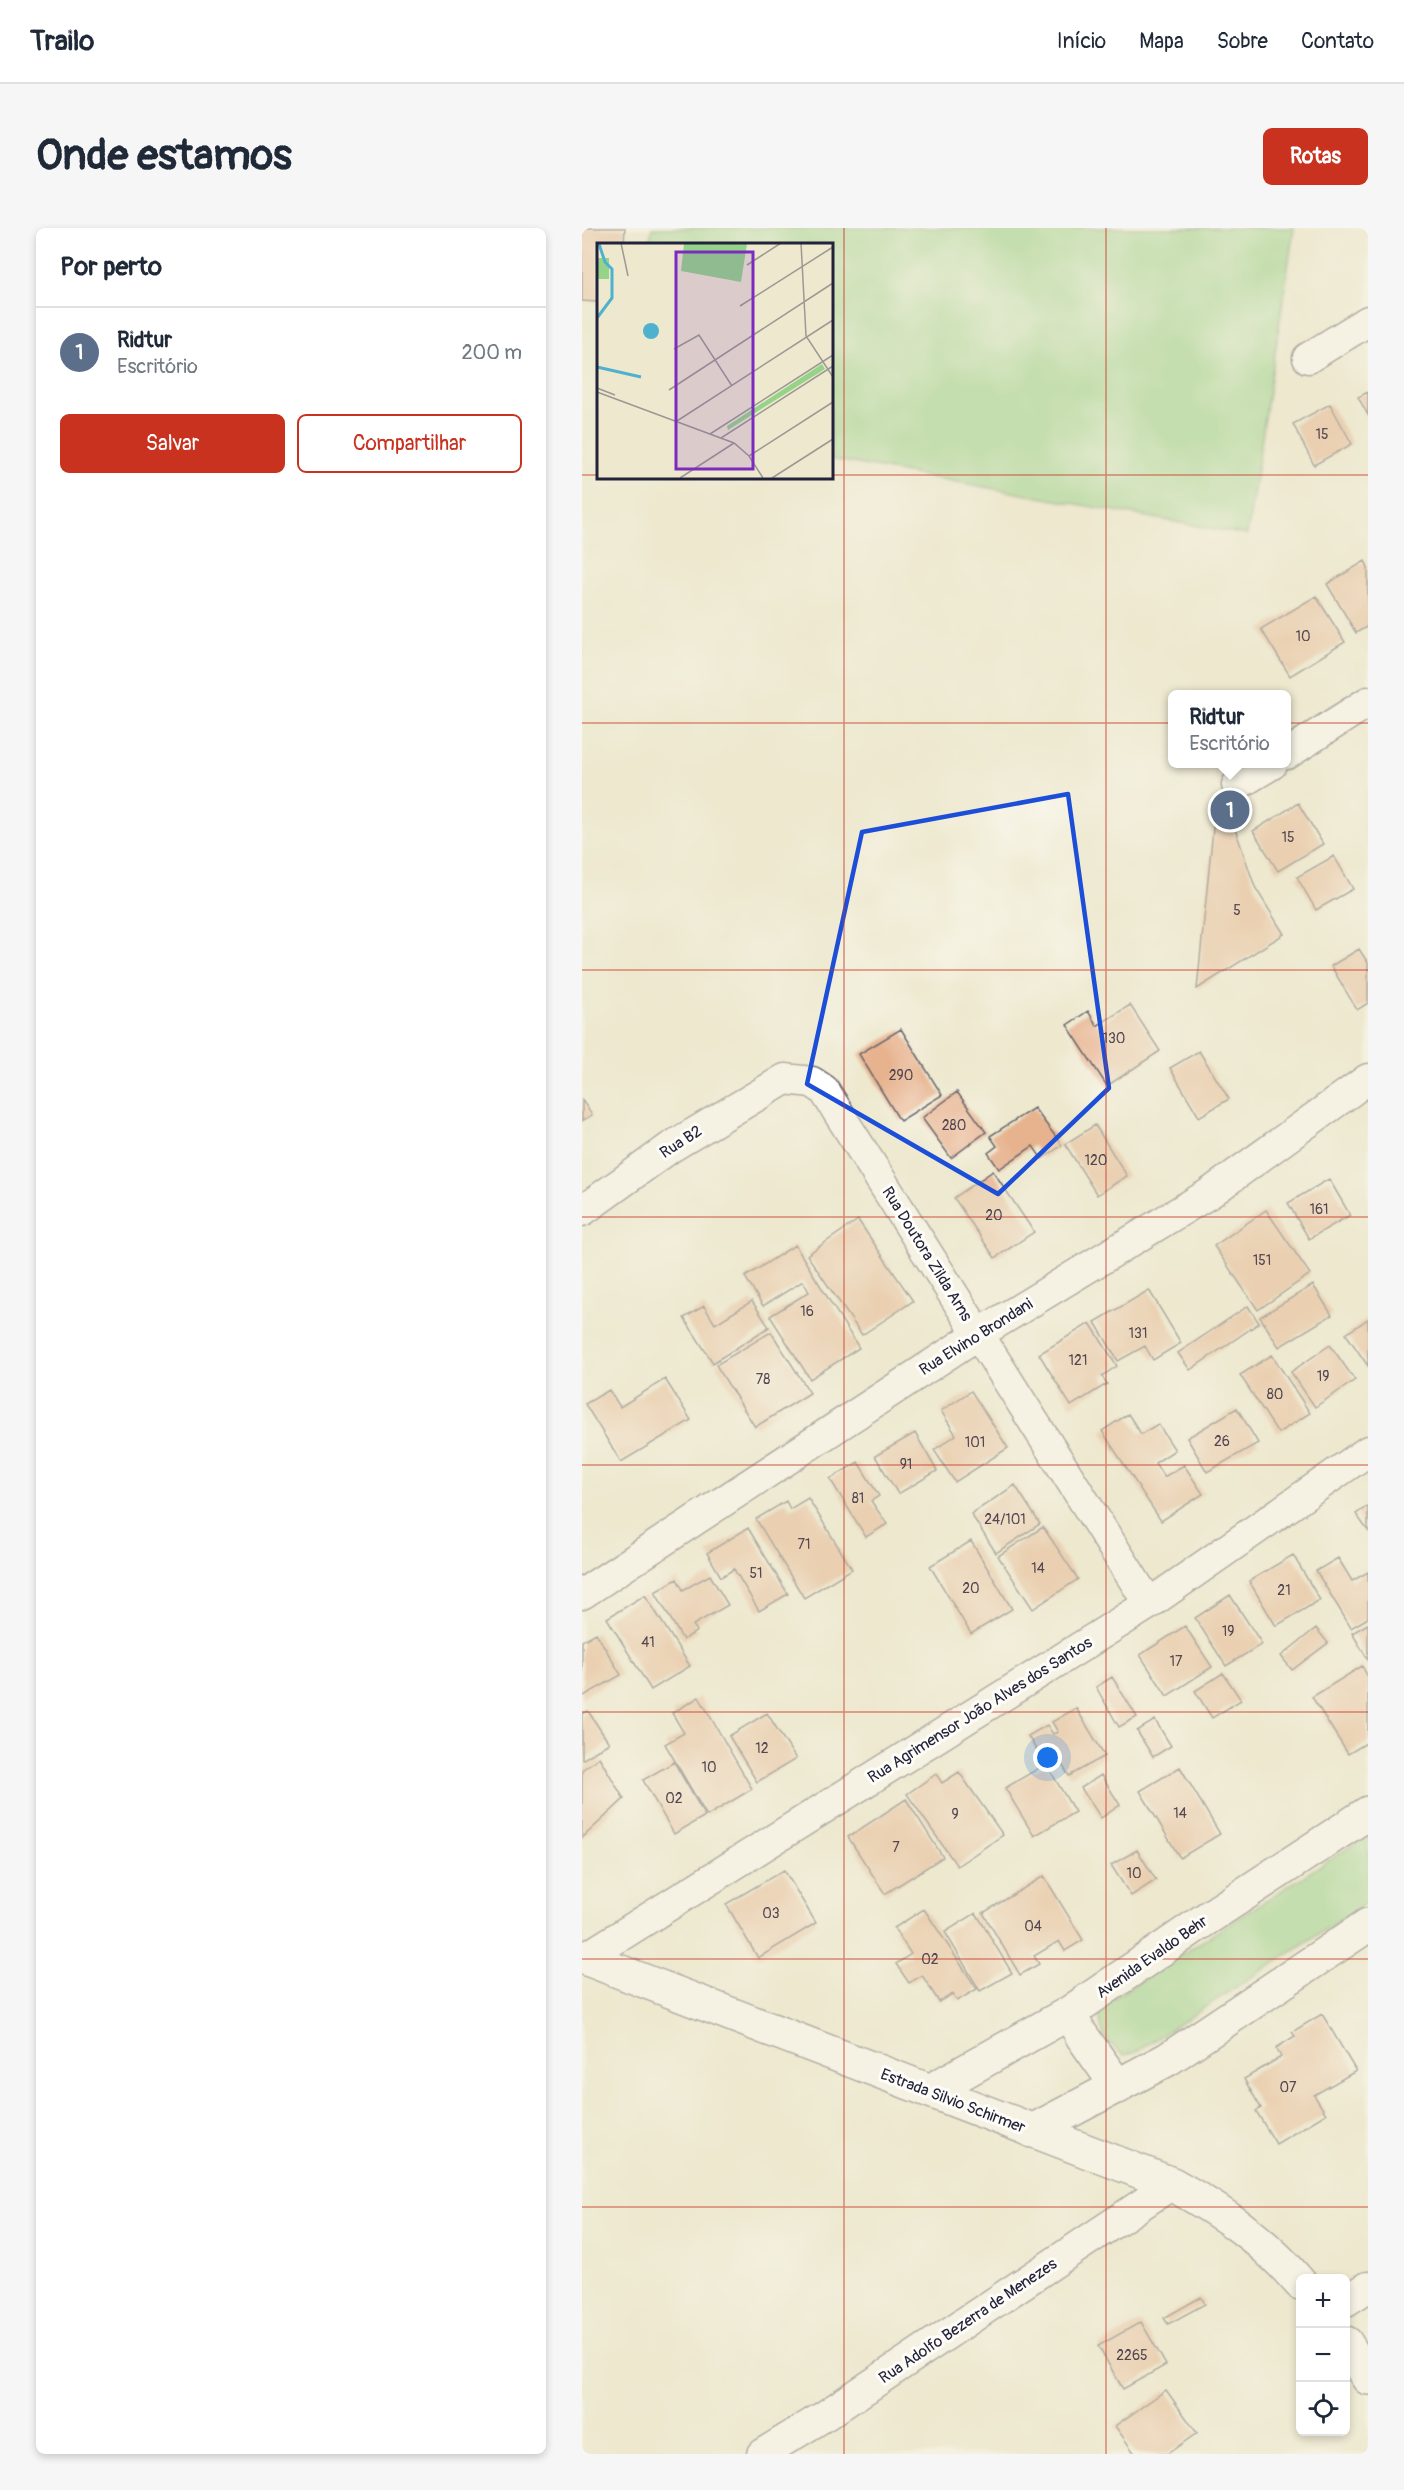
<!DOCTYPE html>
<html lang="pt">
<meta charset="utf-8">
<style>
body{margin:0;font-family:Pangolin,sans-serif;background:#f6f6f7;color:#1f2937}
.controls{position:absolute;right:18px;bottom:18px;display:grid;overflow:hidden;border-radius:9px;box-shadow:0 3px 9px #0003}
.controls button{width:54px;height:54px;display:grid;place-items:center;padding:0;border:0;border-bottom:2px solid #e0e1e3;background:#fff;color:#1f2937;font:30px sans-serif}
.you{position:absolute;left:466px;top:1530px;width:21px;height:21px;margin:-15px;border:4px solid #fff;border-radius:50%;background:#1a73e8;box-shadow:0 0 0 9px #1a73e833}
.badge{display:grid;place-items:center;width:39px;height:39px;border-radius:50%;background:#c8321e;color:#fff;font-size:20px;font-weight:700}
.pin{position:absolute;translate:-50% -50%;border:3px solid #fff;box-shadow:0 2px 6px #0006}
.popup{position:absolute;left:586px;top:462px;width:123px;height:78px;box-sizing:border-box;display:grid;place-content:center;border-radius:9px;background:#fff;filter:drop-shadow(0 2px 4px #0005);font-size:20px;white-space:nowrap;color:#747a83}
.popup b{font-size:22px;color:#1f2937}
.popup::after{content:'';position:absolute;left:50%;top:100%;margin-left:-12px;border:12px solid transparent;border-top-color:#fff}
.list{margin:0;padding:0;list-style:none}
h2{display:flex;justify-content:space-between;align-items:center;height:78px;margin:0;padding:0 24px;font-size:26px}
h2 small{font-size:20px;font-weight:400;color:#747a83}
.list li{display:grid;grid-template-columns:39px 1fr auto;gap:18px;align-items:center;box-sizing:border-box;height:90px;padding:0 24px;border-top:2px solid #e0e1e3}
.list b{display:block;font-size:22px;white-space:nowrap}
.list p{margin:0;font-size:20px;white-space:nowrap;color:#747a83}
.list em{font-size:20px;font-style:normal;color:#747a83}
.actions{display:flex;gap:12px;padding:18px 24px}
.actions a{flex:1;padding:14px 0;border:2px solid #c8321e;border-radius:9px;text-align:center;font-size:21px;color:#c8321e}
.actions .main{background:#c8321e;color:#fff}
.icon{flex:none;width:33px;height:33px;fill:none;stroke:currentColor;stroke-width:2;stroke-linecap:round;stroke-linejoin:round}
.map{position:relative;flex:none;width:786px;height:2226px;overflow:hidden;border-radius:9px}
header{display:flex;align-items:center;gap:36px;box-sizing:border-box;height:84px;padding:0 30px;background:#fff;border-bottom:2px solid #e0e1e3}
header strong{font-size:28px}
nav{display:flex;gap:33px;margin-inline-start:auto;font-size:21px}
.intro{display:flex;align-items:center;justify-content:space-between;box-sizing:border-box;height:144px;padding:0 36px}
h1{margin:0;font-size:42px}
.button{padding:15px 27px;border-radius:9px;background:#c8321e;color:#fff;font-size:21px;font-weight:700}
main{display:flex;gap:36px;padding:0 36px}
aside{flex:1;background:#fff;border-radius:9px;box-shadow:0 3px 9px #0003}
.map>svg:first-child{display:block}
.green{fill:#95d389;stroke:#5c7a62;stroke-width:1.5}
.building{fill:#e7b38f}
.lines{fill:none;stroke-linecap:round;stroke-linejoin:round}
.street-casing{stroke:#69676e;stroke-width:33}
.secondary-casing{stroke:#69676e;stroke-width:36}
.street{stroke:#fff;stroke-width:30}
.secondary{stroke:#fff;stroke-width:33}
.marked{fill:none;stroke:#1d4ed8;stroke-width:4.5;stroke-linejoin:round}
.grid{fill:none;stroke:#c8321e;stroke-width:1.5;stroke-opacity:0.55}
.labels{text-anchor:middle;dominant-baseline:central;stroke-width:6;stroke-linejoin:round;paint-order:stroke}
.number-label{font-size:14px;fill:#534650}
.street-label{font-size:16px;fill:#22223b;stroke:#fdfcf7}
.inset-river{fill:none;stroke:#4fb1ce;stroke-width:3}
.inset-road{fill:none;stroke:#9c9993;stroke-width:1.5}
.view{fill:#7b2cbf;fill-opacity:0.15;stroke:#7b2cbf;stroke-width:3}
.inset-edge{fill:none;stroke:#22223b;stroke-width:3}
</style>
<header>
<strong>Trailo</strong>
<nav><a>Início</a><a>Mapa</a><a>Sobre</a><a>Contato</a></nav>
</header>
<div class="intro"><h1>Onde estamos</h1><a class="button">Rotas</a></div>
<main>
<aside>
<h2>Por perto<small></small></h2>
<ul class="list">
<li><span class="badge" style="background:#5c6f8a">1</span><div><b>Ridtur</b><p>Escritório</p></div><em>200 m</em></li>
</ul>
<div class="actions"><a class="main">Salvar</a><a>Compartilhar</a></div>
</aside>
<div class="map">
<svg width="786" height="2226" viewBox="0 0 786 2226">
<rect width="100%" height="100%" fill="#fdfcf7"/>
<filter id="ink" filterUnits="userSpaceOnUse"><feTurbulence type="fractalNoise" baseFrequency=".0167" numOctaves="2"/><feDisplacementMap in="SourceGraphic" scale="12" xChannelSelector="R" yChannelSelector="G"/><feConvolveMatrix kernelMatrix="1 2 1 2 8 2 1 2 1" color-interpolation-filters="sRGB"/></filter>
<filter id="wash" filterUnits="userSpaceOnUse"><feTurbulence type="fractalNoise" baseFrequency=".008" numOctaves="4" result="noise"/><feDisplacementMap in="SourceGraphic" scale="24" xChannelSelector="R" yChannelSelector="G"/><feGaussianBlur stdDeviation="1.35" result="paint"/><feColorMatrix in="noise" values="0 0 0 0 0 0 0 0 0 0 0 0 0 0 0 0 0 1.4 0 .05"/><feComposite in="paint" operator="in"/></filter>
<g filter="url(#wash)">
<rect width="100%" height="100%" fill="#ede8ce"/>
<path class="green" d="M70,0H712L665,307L249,231V16H67Z
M786,1607V1674L552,1825L542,1827C523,1815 518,1803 516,1780Z"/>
<g id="blocks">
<path class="building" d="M0,0H43L42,16H16V74L0,73Z
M786,164V187L776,169Z
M748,176L770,216L732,237L711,196Z
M783,333L786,339V398L774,405L745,356Z
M734,368L763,414L708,448L679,401Z
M663,573L666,588L652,598L673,659L702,706L615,761L632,591Z
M716,575L741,616L696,643L671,603Z
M752,628L771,661L734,682L715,649Z
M777,721L786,735V775L775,782L749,738Z
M548,777L578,823L525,858L485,797L506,783L515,798Z
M319,801L360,867L318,893L277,826Z
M617,823L647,871L617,889L588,840Z
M375,864L404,904L369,930L340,890Z
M0,872L10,887L0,893Z
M452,880L480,917L460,931L451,918L417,941L406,925L415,918L408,908Z
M513,897L545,948L515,967L483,916Z
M411,943L452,1004L413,1030L372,970Z
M747,951L768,987L727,1011L706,975Z
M684,982L728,1046L676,1082L632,1018Z
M276,992L331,1073L280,1107L225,1027Z
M213,1017L277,1120L228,1151L188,1088L227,1064L221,1053L181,1078L163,1049Z
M731,1057L750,1087L697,1119L678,1089Z
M567,1062L599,1115L571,1132L563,1118L536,1133L513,1094Z
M170,1073L187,1099L131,1135L102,1090L122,1078L133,1096Z
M666,1078L677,1095L608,1142L596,1125Z
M786,1091V1138L764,1106Z
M508,1095L535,1138L520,1148L525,1156L489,1178L457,1126Z
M189,1104L228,1165L173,1199L134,1137Z
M748,1117L773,1152L733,1179L709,1144Z
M690,1127L728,1185L696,1205L658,1147Z
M83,1151L109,1192L39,1234L3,1176L27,1162L38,1179Z
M389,1163L426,1220L373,1254L352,1222L374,1207L359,1183Z
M655,1180L676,1215L625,1244L605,1210Z
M546,1186L559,1206L576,1196L593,1222L573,1235L582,1249L602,1237L621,1266L579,1293L520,1203Z
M333,1205L355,1243L316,1266L293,1228Z
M276,1234L297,1268L289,1273L305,1296L284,1309L248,1251Z
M433,1257L458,1296L414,1325L389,1286Z
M226,1270L270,1341L222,1370L174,1291L204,1273L208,1281Z
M786,1278V1303L774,1286Z
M461,1299L496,1351L451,1381L416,1328Z
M166,1300L206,1366L177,1383L152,1341L139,1349L125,1325Z
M389,1313L430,1381L389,1406L348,1338Z
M711,1327L738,1372L694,1398L667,1353Z
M756,1330L770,1353L786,1344V1390L769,1400L734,1343Z
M128,1347L146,1377L111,1397L115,1403L101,1412L73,1364L95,1351L101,1362Z
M63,1367L108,1438L69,1462L25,1390Z
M648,1367L680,1416L644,1438L613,1390Z
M786,1396V1432L770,1405Z
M603,1398L630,1439L585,1468L558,1427Z
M734,1400L746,1415L710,1442L699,1428Z
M14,1405L39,1447L0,1469V1413Z
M780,1438L786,1449V1514L766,1526L730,1469Z
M641,1445L659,1472L630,1490L613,1463Z
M530,1449L555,1489L537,1499L514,1459Z
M117,1469L170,1561L125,1588L83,1516L102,1505L90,1485Z
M494,1480L523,1528L487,1548L468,1517L473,1528L462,1535L446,1508L465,1497L471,1506L476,1504L470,1494Z
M6,1483L27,1515L0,1532V1486Z
M185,1485L214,1531L175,1554L147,1508Z
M573,1492L589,1518L571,1529L555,1503Z
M17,1529L42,1571L0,1610V1542Z
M92,1534L123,1588L92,1606L61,1552Z
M464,1536L493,1584L452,1608L423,1560Z
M598,1539L638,1606L598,1630L558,1563Z
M377,1544L421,1607L375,1638L325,1566L354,1546L360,1555Z
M519,1547L538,1577L519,1590L499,1560Z
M324,1571L361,1629L303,1666L266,1609Z
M555,1622L574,1652L549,1668L529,1637Z
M202,1642L234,1695L176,1730L144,1676Z
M462,1648L501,1712L483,1723L477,1713L452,1728L457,1736L438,1747L401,1685Z
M342,1681L395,1761L375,1773L371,1766L357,1774L340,1747L327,1755L314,1736L329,1726L312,1700Z
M394,1685L430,1745L398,1763L363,1704Z
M740,1786L774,1843L732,1867L744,1886L694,1916L674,1883L679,1880L662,1851L699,1829L694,1820L713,1808L710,1804Z
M619,2069L623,2076L586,2096L582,2090Z
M559,2094L584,2137L541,2161L516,2118Z
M584,2162L615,2205L585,2226H553L533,2198Z"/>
</g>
</g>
<g filter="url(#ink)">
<use href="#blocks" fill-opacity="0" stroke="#69676e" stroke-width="1.5"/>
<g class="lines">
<g class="street-casing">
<path id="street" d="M726,130L786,93
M705,526L786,474
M655,557L690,536
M0,983L89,919L203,851L230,854L242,862L567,1376
M0,1366L395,1107L628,965L786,851
M3,1730L567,1376L786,1223
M764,2073L786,2059
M180,2226L244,2187L590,1956"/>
</g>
<g class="secondary-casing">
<path id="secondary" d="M0,1729L590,1956C640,1984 681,2011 718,2055
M487,1785L500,1808L536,1859
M348,1863L487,1785L615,1697L786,1585
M450,1903L586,1831L786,1697
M764,2115L786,2150"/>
</g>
<use href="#street" class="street"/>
<use href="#secondary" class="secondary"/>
</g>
</g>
<path d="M0 0H786V2226H0ZM486,566L527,860L416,966L225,856L280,604Z" fill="#ede8ce" fill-opacity=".55" fill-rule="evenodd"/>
<path class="marked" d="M486,566L527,860L416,966L225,856L280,604Z"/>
<path class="grid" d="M262,0V2226M524,0V2226M0,247H16M249,247H786M0,495H786M0,742H786M0,989H786M0,1237H786M0,1484H786M0,1731H786M0,1979H786"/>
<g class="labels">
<g class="number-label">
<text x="740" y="206">15</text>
<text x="721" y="408">10</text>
<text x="706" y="609">15</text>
<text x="655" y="682">5</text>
<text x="532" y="810">130</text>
<text x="319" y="847">290</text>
<text x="372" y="897">280</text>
<text x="514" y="932">120</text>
<text x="737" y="981">161</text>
<text x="412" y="987">20</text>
<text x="680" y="1032">151</text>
<text x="225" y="1083">16</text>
<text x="556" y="1105">131</text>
<text x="496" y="1132">121</text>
<text x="741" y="1148">19</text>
<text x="181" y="1151">78</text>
<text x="693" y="1166">80</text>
<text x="640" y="1213">26</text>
<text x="393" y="1214">101</text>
<text x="324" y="1236">91</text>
<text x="276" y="1270">81</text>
<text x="423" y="1291">24/101</text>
<text x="222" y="1316">71</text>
<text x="456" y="1340">14</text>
<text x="174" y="1345">51</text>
<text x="389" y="1360">20</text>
<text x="702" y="1362">21</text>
<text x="646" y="1403">19</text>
<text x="66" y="1414">41</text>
<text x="594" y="1433">17</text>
<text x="180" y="1520">12</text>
<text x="127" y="1539">10</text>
<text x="92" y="1570">02</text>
<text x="598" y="1585">14</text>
<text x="373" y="1586">9</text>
<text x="314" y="1619">7</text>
<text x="552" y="1645">10</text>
<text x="189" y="1685">03</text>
<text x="451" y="1698">04</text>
<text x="348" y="1731">02</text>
<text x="706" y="1859">07</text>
<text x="550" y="2127">2265</text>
</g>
<g class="street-label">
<text transform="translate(99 914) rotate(-33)">Rua B2</text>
<text transform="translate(345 1026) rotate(58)">Rua Doutora Zilda Arns</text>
<text transform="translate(394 1109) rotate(-32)">Rua Elvino Brondani</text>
<text transform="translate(398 1482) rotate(-32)">Rua Agrimensor João Alves dos Santos</text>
<text transform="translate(570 1729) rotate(-35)">Avenida Evaldo Behr</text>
<text transform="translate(371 1873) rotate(21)">Estrada Silvio Schirmer</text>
<text transform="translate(386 2093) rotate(-34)">Rua Adolfo Bezerra de Menezes</text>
</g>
</g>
<g transform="translate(15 15)">
<rect width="236" height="236" fill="#ede8ce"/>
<path d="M87,1H150L144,39L84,28ZM0,15H12V36H0ZM225,121L228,126L131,187L130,183Z" fill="#95d389"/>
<path d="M46 88a8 8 0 1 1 16 0a8 8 0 1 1-16 0Z" fill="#4fb1ce"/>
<path class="inset-river" d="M0,75L15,55V26L8,19L2,1M0,124L44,134"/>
<path class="inset-road" d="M24,0L31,33M204,0L209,93L236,134M150,22L184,0M143,63L236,4M77,106L102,92L135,143M0,145L18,152M72,147L236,40M0,149L137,200L152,213L166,235M80,178L236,77M113,191L236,112M124,195L236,123M152,213L236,159M83,235L137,200M175,235L236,196"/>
<path class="view" d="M79,9H156V226H79Z"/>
<rect width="236" height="236" class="inset-edge"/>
</g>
</svg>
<div class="controls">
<button>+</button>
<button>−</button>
<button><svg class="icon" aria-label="locate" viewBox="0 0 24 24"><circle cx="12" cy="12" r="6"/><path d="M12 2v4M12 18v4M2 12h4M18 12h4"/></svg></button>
</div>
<div class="you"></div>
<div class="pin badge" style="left:648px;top:582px;background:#5c6f8a">1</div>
<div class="popup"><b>Ridtur</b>Escritório</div>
</div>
</main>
